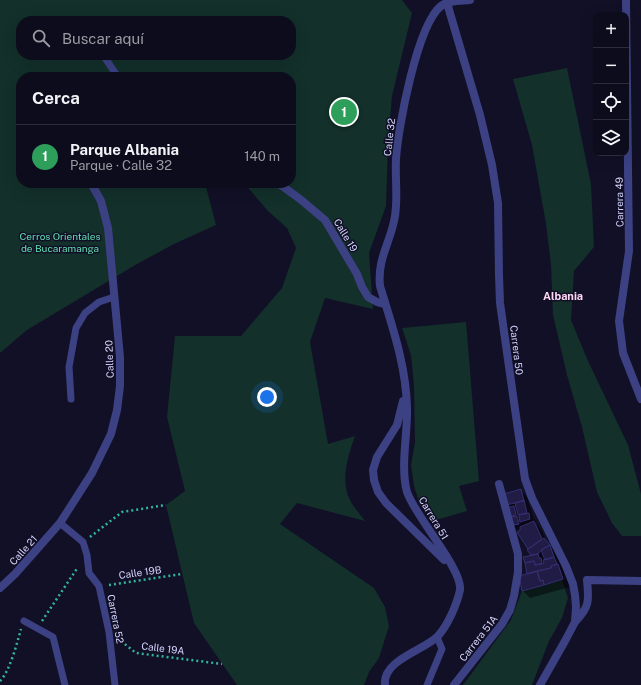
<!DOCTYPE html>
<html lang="es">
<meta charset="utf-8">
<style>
body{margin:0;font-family:"Public Sans",sans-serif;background:#161525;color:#f1f3f6}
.controls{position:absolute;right:12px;top:12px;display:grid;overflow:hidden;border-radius:8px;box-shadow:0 4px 16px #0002}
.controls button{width:36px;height:36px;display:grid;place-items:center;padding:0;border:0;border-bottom:1px solid #2d2c3b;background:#0d0c1c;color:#f1f3f6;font:20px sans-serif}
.you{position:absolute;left:267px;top:397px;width:14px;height:14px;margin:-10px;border:3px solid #fff;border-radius:50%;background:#1a73e8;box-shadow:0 0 0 6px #1a73e833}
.badge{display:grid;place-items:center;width:26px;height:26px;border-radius:50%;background:#1a73e8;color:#fff;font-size:13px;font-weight:700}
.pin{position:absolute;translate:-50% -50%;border:2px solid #fff;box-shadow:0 1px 4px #0006}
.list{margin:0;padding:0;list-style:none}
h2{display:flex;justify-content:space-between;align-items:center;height:52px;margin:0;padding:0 16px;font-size:17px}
h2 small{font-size:13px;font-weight:400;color:#9a9ba3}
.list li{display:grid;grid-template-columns:26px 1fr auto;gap:12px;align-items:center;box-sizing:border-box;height:64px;padding:0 16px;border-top:1px solid #2d2c3b}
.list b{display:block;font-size:15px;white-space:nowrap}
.list p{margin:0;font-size:13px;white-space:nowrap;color:#9a9ba3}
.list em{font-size:13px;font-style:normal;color:#9a9ba3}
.icon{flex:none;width:22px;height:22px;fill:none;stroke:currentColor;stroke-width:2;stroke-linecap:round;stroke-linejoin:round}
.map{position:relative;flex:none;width:641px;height:685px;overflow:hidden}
.search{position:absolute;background:#0d0c1c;box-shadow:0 4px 16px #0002;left:16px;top:16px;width:280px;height:44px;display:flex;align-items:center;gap:10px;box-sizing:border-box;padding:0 14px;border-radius:16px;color:#9a9ba3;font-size:15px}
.panel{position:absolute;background:#0d0c1c;box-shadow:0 4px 16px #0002;left:16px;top:72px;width:280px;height:116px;border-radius:16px}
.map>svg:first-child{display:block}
.green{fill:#13302b;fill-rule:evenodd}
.shadow{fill:#0007}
.building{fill:#201c46;stroke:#342f72}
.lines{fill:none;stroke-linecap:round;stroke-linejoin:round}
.path{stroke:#32b59e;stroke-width:2.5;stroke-dasharray:2 3;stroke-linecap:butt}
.service{stroke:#3c4184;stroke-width:7}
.minor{stroke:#3c4184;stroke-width:8}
.labels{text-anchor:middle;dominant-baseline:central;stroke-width:3;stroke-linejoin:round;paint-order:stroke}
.street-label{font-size:10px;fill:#d5d5fe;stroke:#111026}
.park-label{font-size:10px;fill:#62ddb0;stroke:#111026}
.neighbourhood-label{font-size:11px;font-weight:bold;fill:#fed7f4;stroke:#111026}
</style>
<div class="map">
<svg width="641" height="685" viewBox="0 0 641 685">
<rect width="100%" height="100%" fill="#111026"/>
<path class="green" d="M0,0H402L412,13L392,96L388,143L386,206L369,253L373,309L325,298L310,342L328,444L355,436C348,456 340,480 350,500C354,508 360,514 365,521L297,503L280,524L374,588L385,607L389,626L379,658L369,672L364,685H237L194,623L166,505L185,491L167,417L175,336H241L282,288L296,248L287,228L268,211L244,183H291V77H21V183H205L216,225L174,244L137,264L27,330L0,353ZM21,21H291V55H21Z
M567,68L591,184L594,247L574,271L571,320L588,361L628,445L641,494V536H622L612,523L597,492L582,427L567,375L553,315L551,265L546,224L532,145L513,79Z
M466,322L479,481L459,486L467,511L433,521L420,505L414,486L411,465L415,442L414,386L411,355L402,328Z
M562,580L568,598L562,618L549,641L532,685H463L511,620L522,591Z"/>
<path class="shadow" d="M520,490L527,497L533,518L536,521V524L541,529L547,543L557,553L562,569L565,572L570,587L530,598L523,591L529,574L533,556L518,532L519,531L512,524L511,508L507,504Z"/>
<path class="building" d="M521,489L524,501L506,505L504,494Z
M524,500L527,513L518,515L515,503Z
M514,506L516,515L509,517L506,508Z
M529,513L530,519L520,522L519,515Z
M517,516L519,524L514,525L510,517Z
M534,521L542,539L528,549L517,532L520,530V527Z
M544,538L550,545L541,550L538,554L531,555L527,550Z
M550,545L554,557L545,560L541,550Z
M538,554L539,558H541L542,564L535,565L534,561L525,563L523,557Z
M554,557L557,564L551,566V568L527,574L525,563L534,561L535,565L544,563L543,560Z
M558,564L563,579L544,585L543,580L540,581L537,571L551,568V566Z
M537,571L540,581L543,580L544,585L522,591L519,576Z"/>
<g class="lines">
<path class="path" d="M90,537L122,512L166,505
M109,585L182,574
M42,621L78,567
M121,641L136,653L222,664
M0,681C10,671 17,643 21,629"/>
<path class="service" d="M103,55L118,77
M71,399L69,367L76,328L85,313L99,302L114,297
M60,523L83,542L87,555L89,573L99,586L109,632L115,685
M24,621L53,637L65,685
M427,685L442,649L437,637"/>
<path class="minor" d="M626,0L629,251L619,321L623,353L641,399
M447,3L480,115L492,165L498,203L499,275L500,303L510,374L525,479L532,498L566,566L573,584L575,595L576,607L575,622L565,641L540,685
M278,183L300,199L325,220L357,274L362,287L368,297L377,302L385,304
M403,401L397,425L377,457L373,470L374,480L378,492L386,503L444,560
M0,588L15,574L60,523L92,473L111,434L117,410L120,386V357L108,228L101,201L91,183
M575,622C590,606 589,601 587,580L641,581
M385,685C382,660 425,650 438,636C448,625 457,604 460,590C463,570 415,516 407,492C400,466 408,433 407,407C406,365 392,326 380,286C377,258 391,242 395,216C398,197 395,178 396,159C398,128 417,25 441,6C449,0 460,1 470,0
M454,685L502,624L510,610L514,596L518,572V554L499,484"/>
</g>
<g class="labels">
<g class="street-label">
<text transform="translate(389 137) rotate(-83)">Calle 32</text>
<text transform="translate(619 202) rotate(-91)">Carrera 49</text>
<text transform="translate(346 235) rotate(59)">Calle 19</text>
<text transform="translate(517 350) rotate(83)">Carrera 50</text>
<text transform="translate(109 359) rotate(-92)">Calle 20</text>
<text transform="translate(434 518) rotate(59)">Carrera 51</text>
<text transform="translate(23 550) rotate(-48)">Calle 21</text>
<text transform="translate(140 572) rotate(-8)">Calle 19B</text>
<text transform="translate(116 619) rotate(79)">Carrera 52</text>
<text transform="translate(478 638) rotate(-52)">Carrera 51A</text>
<text transform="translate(163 648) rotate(7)">Calle 19A</text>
</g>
<g class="park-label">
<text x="60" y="236">Cerros Orientales<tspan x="60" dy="12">de Bucaramanga</tspan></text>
</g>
<g class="neighbourhood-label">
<text x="563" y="296">Albania</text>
</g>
</g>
</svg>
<div class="controls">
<button>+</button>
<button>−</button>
<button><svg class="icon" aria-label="locate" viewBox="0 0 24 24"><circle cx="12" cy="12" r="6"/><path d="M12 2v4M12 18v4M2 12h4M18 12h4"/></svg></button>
<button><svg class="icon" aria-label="layers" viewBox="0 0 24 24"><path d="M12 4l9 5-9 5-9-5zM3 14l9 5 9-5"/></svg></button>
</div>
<div class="you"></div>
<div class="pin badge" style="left:344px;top:112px;background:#2e9e5b">1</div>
<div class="search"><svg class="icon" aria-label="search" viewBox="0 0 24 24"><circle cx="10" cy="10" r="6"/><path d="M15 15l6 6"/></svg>Buscar aquí</div>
<section class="panel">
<h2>Cerca<small></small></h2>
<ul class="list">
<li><span class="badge" style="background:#2e9e5b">1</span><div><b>Parque Albania</b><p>Parque · Calle 32</p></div><em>140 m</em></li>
</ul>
</section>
</div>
